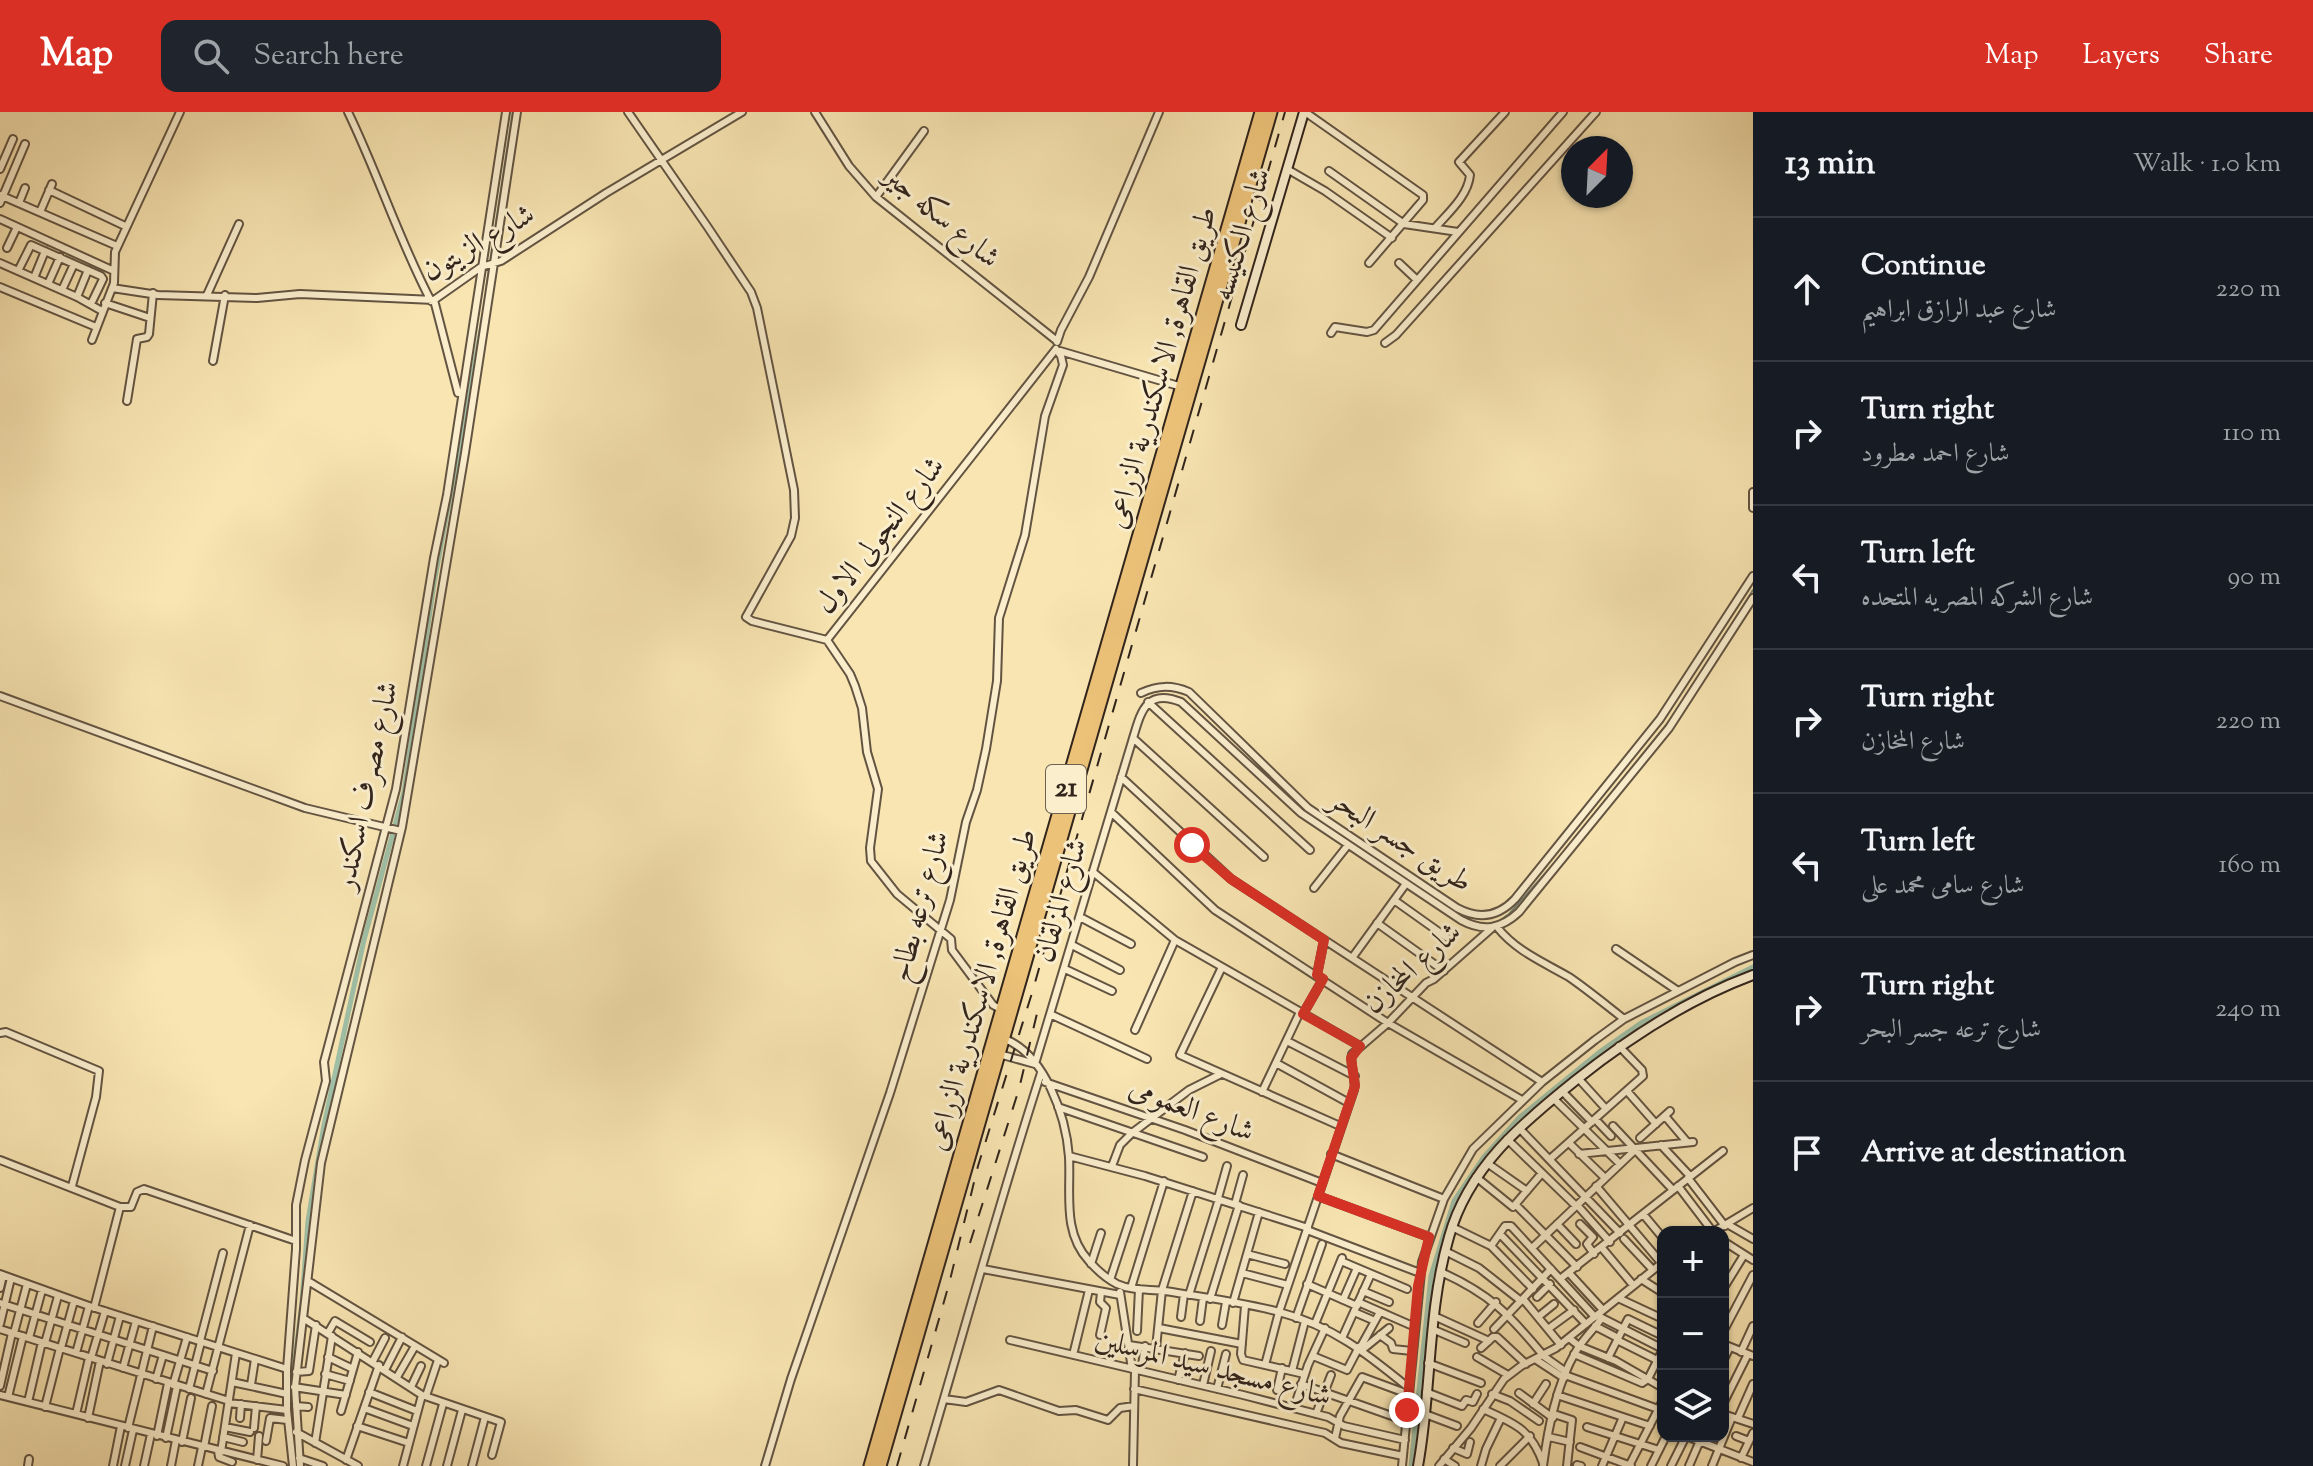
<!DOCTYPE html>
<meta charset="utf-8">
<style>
body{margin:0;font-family:"Sorts Mill Goudy",Amiri,serif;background:#20242c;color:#f1f3f6}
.controls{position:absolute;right:24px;bottom:24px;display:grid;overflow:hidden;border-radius:16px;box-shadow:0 2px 6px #0004}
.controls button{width:72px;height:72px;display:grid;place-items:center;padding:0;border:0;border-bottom:2px solid #363941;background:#171b24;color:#f1f3f6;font:40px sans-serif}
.compass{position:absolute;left:1561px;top:24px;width:72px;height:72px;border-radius:50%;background:#171b24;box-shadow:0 2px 6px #0004;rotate:24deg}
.stop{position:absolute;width:24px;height:24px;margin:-18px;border:6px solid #d93025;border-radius:50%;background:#fff}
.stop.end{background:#d93025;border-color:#fff;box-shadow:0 2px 8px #0008}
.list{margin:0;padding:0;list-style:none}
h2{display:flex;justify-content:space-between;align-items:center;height:104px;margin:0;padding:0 32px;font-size:34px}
h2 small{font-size:26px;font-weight:400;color:#9ea1a6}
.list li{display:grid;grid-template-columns:52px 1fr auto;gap:24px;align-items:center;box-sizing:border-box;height:144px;padding:0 32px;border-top:2px solid #363941}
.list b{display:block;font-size:30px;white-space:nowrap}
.list p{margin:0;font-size:26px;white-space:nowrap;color:#9ea1a6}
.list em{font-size:26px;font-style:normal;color:#9ea1a6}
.icon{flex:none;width:44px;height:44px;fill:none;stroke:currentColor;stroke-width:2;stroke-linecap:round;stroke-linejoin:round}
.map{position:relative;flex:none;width:1753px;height:1354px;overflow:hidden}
header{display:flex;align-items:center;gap:48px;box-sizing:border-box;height:112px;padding:0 40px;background:#d93025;color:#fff}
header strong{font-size:38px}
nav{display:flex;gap:44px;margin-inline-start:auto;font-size:28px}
.search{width:560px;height:72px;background:#20242c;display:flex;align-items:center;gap:20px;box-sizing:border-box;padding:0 28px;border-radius:16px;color:#9ea1a6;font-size:30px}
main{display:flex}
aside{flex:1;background:#171b24}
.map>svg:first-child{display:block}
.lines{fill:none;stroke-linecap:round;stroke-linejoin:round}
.stream{stroke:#73826f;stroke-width:2}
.canal{stroke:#9fc0a7;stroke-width:5}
.street-casing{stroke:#635442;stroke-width:10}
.secondary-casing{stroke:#31241c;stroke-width:12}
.highway-casing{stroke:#31241c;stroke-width:15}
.street{stroke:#faeecd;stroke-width:6}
.secondary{stroke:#faeecd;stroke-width:8}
.highway{stroke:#ecc279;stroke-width:11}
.rail{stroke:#31241c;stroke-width:2;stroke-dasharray:14 14;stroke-linecap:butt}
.route{stroke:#d93025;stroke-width:10}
.labels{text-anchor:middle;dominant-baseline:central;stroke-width:6;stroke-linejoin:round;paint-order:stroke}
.shield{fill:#faeecd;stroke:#6d6151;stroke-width:2}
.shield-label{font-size:28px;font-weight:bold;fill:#31241c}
.street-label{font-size:30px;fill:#31241c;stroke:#faeecd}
</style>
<header>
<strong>Map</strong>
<div class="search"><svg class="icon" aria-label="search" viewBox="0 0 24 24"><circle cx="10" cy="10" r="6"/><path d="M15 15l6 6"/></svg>Search here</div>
<nav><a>Map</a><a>Layers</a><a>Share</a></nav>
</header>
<main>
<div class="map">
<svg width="1753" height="1354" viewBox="0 0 1753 1354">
<rect width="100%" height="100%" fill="#f8e5b2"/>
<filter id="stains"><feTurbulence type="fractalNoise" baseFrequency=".0025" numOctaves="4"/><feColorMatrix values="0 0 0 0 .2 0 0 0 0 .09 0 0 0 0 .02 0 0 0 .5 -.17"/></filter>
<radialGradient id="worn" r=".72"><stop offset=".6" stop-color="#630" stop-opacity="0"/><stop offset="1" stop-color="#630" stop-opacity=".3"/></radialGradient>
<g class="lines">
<path class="stream" d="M1716,538L1753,478
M1496,811L1509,802L1558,747L1671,607"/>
<path class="canal" d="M488,173L514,0
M292,1314L290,1289L302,1190L308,1109L324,1013L364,828L404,680L434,471L483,207
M1411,1354L1431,1164L1454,1089L1484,1045L1520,1005L1601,939L1641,911L1753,855"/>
<g class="street-casing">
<path id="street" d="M348,0C378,62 399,128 431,189
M628,0L707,114L751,180L757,196L794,378L795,406L791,424L746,505L752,509L827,528
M815,0L849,54L876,85L1057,229
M1305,0L1423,83V88L1369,151
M0,57L13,27
M1287,57L1325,79L1392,126
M1329,59L1404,112L1458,120
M49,78L125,114
M0,83L117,134
M876,85L924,19
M0,91L25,32
M19,91L25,76
M40,100L52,72
M0,107L114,159
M1435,116C1448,101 1468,84 1470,63L1459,50L1505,0
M7,136L17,115
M0,151L77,185L102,199
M1399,151L1417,168
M18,159L31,133L101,164L103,167L91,192
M34,166L45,139
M48,172L60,145
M0,175L96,215
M112,176L158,183L257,186L300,182L434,188L481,155L501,149L606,81L742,0
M62,178L74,152
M207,183L239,112
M77,185L88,158
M434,188L458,281
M105,191L150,206
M1331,221L1335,215L1367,220L1374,218L1563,0
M92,228L114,171L115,140L180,0
M1057,230L1061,218L1089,165L1159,0
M1385,231L1396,223L1596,0
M1060,239L1182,275
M213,249L225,183
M127,289L137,227L147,225L149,222L153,181
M1753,380V396
M827,528L850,562L855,574L862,596L867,640L878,677L870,736L871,749L897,782L951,827L952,838L993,893L1002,898
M827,528L1056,237
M1141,581C1158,573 1172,573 1189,580L1308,696L1457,796C1479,808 1498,805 1515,787L1660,607L1753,464
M0,584L305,696L401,719
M1148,590L1310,738
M1133,626L1264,745
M1121,665L1231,767L1542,970
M1111,700L1215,798L1388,911L1522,988
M1093,760L1175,828L1360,934
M1314,776L1348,733
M1394,788L1446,825
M1080,805L1131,832
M1377,811L1444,859
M1497,815C1516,839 1543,850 1569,865C1588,878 1606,893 1624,907
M1072,833L1120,858
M1616,837L1678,879
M1352,846L1405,773
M1222,855L1180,943L1340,1014
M1065,857L1112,879
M1317,863L1324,828
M1303,902L1323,867
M1052,903L1147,947
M1135,918L1175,828
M0,921L6,920L99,959L96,985L72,1074
M1005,927C1045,943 1066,1004 1069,1045C1071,1081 1062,1120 1089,1149C1096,1157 1107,1167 1117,1172C1132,1179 1149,1177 1165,1179C1203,1185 1242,1190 1279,1200C1333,1214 1366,1241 1409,1276
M1287,929L1355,964
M999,942L1035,952
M1276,951L1349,991
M1035,952L1133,626C1141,600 1146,576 1181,590L1301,701L1461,808C1483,820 1501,817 1519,800L1669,616L1753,486
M1578,966L1606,997
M1045,970L1185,1018L1322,1071
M1562,979L1592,1010
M1627,979L1656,1012
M1262,980L1300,900
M1553,986L1620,1052
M1058,995L1203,1045
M1665,1004L1687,1030
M1595,1007L1611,1024
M1613,1014L1673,1078
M1519,1016L1620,1121
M1640,1026L1670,999
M1507,1027L1576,1094
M1569,1031L1605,1066
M1661,1033L1690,1064
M1331,1042L1444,1087
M1579,1042L1693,1030
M1069,1044L1145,1064L1308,1116
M1550,1047L1643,964L1642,958L1619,934
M0,1048L120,1095H131L137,1080L144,1077L296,1129
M1487,1051L1527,1079
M1112,1054L1120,1033L1132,1021L1189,978L1221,962
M1476,1065L1513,1095L1542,1061
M1688,1066L1725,1114
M1596,1074L1663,1153
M1678,1074L1713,1120
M1318,1084L1429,1125
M1218,1086L1227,1054
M1235,1092L1243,1063
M1516,1093L1577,1155
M1577,1093L1610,1130
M1643,1102L1663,1126
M1557,1112L1576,1132
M1580,1112L1593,1125L1587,1132L1594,1142
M1727,1112L1753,1127
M1452,1115L1491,1134L1533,1177
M1307,1118L1420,1161
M1713,1120L1753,1096
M1500,1122L1586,1212
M1624,1127L1653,1158
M1723,1129L1753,1148
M1491,1134L1505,1114H1511L1595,1205
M1532,1136L1635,1038
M1602,1136L1633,1173
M1445,1139L1479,1156L1521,1189
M1247,1142L1285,1152
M1341,1149L1407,1177
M1091,1152L1101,1121
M983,1157L1120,1183
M1441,1160C1490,1182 1509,1202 1543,1243
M1242,1161L1288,1173
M1569,1161L1603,1198
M0,1162L89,1194L287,1257
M1560,1167L1723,1039
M1641,1167L1663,1181
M1110,1168L1130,1107
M308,1169L444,1251
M1307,1172L1357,1194
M0,1176L3,1163
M1131,1176L1164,1069
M1723,1177L1744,1143
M1363,1179L1389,1190
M1120,1180L1132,1257
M1189,1183L1219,1087
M1537,1185L1550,1172
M1618,1186L1663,1207
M1210,1187L1239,1093
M1523,1187L1561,1233
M1343,1188L1357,1156
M1358,1190L1415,1215
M0,1191L213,1259
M1233,1191L1259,1100
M1245,1194L1241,1242L1243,1248L1304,1262
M94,1196L120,1095
M1354,1200L1375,1209
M1434,1204L1489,1229
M1181,1205L1184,1182
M1538,1205L1554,1192
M1600,1205L1663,1237
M303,1206L422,1283L501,1310L492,1343
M1296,1206L1322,1132
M1200,1209L1203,1186
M1478,1211L1496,1190
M0,1212L11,1166
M1315,1212L1342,1146
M1222,1213L1226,1190
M1595,1214L1618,1226
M1159,1216L1242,1232
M0,1217L229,1289
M1432,1217L1465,1231
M1494,1217L1551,1157
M1548,1217L1574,1198
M1137,1219L1139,1177
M1723,1220L1753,1163
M14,1221L27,1172
M328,1221L335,1209L370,1230
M1100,1223L1106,1196L1100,1190L1101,1180
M1380,1223L1391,1231L1393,1237L1412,1239
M1343,1224L1371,1162
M29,1226L42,1178
M1569,1226L1579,1234L1616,1249L1663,1276
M1010,1228L1243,1283L1328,1305L1344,1314L1405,1328
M1617,1228L1657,1248
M200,1229L223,1141
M45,1231L58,1184
M1723,1232L1753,1244
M1129,1233L1199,1244
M61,1236L74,1189
M1156,1236L1162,1178L1193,1079
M1360,1236L1380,1200
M1481,1236L1493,1225H1497L1526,1252
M1362,1238L1389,1216
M1741,1240L1753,1214
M76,1241L89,1194
M1574,1242L1642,1271L1648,1267
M1073,1243L1089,1178
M1542,1243L1566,1260
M1313,1244L1347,1258L1359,1235
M328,1245L353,1257
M1477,1245L1508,1263
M91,1246L105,1199
M1608,1246L1628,1207L1663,1224
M1535,1247L1564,1266
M373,1249L385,1226
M1723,1249L1730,1235
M1428,1251L1481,1271
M107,1252L120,1204
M1265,1253L1279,1200L1354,978C1357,965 1349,955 1352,942L1388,911L1426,871L1434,867L1492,816
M123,1256L136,1209
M385,1258L402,1225
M1141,1259L1145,1234
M1292,1259L1305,1209
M296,1260L309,1259L316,1213
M325,1262L350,1269
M1565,1263L1658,1297
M397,1265L415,1234
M156,1267L163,1243
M1648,1267L1663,1237
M1178,1268L1185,1241
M232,1270L287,1282
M1301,1272L1406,1309
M173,1273L187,1225
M251,1273L255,1247
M1203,1273L1211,1239
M0,1274L12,1221
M294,1275L346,1283
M411,1275L421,1254
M189,1277L201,1230
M1134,1277L1325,1321L1341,1331L1403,1344
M1217,1277L1226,1242
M1277,1278L1282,1256
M369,1280L417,1299
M1426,1280L1462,1294L1466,1288L1473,1290L1477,1282
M1519,1281L1553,1306
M206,1282L250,1113
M1492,1282L1510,1289L1539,1309
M0,1283L283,1354
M1557,1283L1650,1314
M426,1284L438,1248
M8,1285L23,1224
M944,1287L966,1290L999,1278L1059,1299L1076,1298L1108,1308L1120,1296L1134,1294
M28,1290L42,1230
M229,1291L287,1298
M1533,1292L1546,1272
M1723,1292L1748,1242
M296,1294L308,1295
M45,1295L60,1236
M364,1296L413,1314
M1294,1296L1308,1253L1325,1216
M1483,1297C1514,1311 1531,1317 1543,1351
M341,1299L358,1240
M76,1302L89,1246
M1316,1302L1331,1263
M1425,1302L1457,1314
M1554,1302L1572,1308L1567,1354
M1723,1302L1753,1312
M88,1306L100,1249
M240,1306L241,1292
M1738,1306L1753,1272
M357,1314L409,1331
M225,1315L250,1320
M1587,1315L1659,1338
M128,1316L153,1214
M254,1316L256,1294
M296,1320L358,1354
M157,1324L168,1271
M1686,1324L1753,1350
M1736,1324L1749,1329
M223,1325L243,1330
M1549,1325L1570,1330
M166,1326L177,1274
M1335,1326L1340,1304L1362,1265L1408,1282
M266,1329L270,1306L287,1308
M182,1330L191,1286
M315,1331L332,1224
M204,1335L212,1294
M1580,1335L1631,1354
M1453,1336L1467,1342L1470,1330
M218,1339L219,1345L232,1350
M221,1340L236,1241
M299,1346L323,1354
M1741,1346L1753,1321
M1444,1347L1455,1354
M257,1348L259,1324
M346,1348L379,1253
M1577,1353L1581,1354
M28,1354L29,1347
M113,1354L121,1314
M125,1354L133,1318
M144,1354L151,1322
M171,1354L176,1328
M198,1354L202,1335
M293,1354L287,1298V1257L296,1137V1093L305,1048L326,969L324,950L396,677L434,446L447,383L506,0
M300,1354L295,1275L321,1051L402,715L465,341L517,0
M403,1354L422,1283
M426,1354L443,1292
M447,1354L462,1298
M472,1354L485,1305
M765,1354L791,1267L890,981L950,788L966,710L977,678L986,637L997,569L999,506L1025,423L1045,304L1063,253L1061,244L1056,237
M924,1354C963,1223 999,1091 1041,961
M1133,1354L1135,1258
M1402,1354L1422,1150L1444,1087L1473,1037L1542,970L1595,928L1624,907L1735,850L1753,843
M1439,1354L1471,1316L1504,1267L1521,1254L1556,1236L1663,1150
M1481,1354L1486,1337L1501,1306
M1500,1354L1530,1324
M1543,1354C1548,1316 1556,1274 1575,1241C1582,1228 1593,1218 1602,1206
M1602,1354L1623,1305
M1629,1354L1663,1288
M1651,1354L1666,1324
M1671,1354L1686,1324
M1689,1354L1702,1324
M1712,1354L1732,1305"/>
</g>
<g class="secondary-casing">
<path id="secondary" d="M1241,213L1304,0
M1418,1354C1432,1278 1427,1200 1449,1125C1468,1056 1522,1011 1576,968C1630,925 1688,887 1753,863"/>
</g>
<g class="highway-casing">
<path id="highway" d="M870,1354L1261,0
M880,1354L1271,0"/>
</g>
<use href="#street" class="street"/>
<use href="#secondary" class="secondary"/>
<use href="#highway" class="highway"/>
<path class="rail" d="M970,1131L1019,977L1039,893
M897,1354L949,1172L978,1054L1032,881L1285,0"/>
</g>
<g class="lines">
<path class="route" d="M1192,733L1231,767L1324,828L1317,863L1323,867L1303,902L1360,934L1351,946L1355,974L1318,1084L1429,1125L1418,1174L1407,1298"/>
</g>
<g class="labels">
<rect class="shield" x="1046" y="653" width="40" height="48" rx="6"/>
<g class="shield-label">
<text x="1066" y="677">21</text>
</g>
<g class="street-label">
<text transform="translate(941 106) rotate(40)">شارع سكه جير</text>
<text transform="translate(1243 123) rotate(-73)">شارع الكنيسه</text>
<text transform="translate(479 132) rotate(-30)">شارع الزيتون</text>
<text transform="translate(1163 256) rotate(-74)">طريق القاهرة, الاسكندرية الزراعى</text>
<text transform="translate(881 424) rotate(-52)">شارع النجولى الاول</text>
<text transform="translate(368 674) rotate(-78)">شارع مصرف اسكندر</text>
<text transform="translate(1400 730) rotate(33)">طريق جسر البحر</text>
<text transform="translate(1062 789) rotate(-74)">شارع المزلقان</text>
<text transform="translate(921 795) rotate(-75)">شارع ترعه بطاح</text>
<text transform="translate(1413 857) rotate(-42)">شارع المخازن</text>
<text transform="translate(983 878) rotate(-74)">طريق القاهرة, الاسكندرية الزراعى</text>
<text transform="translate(1191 999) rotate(21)">شارع العمومى</text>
<text transform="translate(1213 1257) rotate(14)">شارع مسجد سيد المرسلين</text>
</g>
</g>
<rect width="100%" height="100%" filter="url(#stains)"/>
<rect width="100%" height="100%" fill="url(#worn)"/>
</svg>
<div class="controls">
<button>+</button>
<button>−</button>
<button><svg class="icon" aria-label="layers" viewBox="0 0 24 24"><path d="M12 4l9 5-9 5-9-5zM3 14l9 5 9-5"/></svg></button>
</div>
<svg class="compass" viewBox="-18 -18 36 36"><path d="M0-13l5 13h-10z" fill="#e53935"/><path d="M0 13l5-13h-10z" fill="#9ea1a6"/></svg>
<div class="stop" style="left:1192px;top:733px"></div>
<div class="stop end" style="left:1407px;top:1298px"></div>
</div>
<aside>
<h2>13 min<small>Walk · 1.0 km</small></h2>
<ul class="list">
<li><svg class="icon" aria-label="ahead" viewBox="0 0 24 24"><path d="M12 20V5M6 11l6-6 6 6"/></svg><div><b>Continue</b><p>شارع عبد الرازق ابراهيم</p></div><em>220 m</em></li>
<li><svg class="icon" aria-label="right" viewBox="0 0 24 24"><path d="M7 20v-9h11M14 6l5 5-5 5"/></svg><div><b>Turn right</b><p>شارع احمد مطرود</p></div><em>110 m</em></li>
<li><svg class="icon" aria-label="left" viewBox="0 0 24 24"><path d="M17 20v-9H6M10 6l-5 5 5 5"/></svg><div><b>Turn left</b><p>شارع الشركه المصريه المتحده</p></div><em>90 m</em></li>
<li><svg class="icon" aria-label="right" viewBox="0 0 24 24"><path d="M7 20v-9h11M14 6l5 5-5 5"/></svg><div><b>Turn right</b><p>شارع المخازن</p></div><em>220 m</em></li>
<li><svg class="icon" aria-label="left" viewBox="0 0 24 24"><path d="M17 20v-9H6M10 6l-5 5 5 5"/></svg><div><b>Turn left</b><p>شارع سامى محمد على</p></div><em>160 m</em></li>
<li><svg class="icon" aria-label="right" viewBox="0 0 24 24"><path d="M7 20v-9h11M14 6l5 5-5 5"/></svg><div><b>Turn right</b><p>شارع ترعه جسر البحر</p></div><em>240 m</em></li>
<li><svg class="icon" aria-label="arrive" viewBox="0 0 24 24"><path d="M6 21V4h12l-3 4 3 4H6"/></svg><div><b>Arrive at destination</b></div></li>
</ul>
</aside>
</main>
